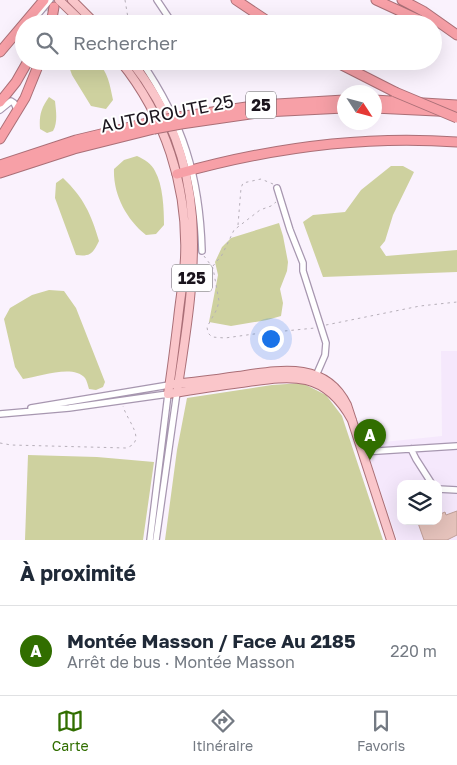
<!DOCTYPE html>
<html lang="fr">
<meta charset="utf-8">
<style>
body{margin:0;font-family:"Golos Text",sans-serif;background:#f6f6f7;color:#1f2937}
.controls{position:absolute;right:15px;bottom:15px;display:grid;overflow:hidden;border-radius:10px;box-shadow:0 5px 20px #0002}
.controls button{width:45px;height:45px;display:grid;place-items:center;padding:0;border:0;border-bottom:1px solid #e0e1e3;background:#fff;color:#1f2937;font:25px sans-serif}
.compass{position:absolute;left:337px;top:85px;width:45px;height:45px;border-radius:50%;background:#fff;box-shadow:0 5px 20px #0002;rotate:126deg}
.you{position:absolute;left:270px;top:338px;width:18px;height:18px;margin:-12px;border:4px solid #fff;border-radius:50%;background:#1a73e8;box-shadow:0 0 0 8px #1a73e833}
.badge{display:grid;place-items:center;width:32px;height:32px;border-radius:50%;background:#316e00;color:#fff;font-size:16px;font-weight:700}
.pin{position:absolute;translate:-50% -41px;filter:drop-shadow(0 1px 2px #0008)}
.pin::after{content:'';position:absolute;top:26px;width:18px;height:15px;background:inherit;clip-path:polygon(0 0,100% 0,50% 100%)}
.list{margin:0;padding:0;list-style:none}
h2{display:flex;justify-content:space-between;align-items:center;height:65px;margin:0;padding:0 20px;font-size:21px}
h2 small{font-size:16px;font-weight:400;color:#747a83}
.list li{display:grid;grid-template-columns:32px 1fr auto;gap:15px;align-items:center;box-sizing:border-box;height:90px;padding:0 20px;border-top:1px solid #e0e1e3}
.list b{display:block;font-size:19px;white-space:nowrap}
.list p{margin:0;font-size:16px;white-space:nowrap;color:#747a83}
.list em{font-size:16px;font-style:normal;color:#747a83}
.icon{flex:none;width:28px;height:28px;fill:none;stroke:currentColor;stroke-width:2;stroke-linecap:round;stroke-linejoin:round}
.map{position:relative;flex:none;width:457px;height:540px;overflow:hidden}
.search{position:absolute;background:#fff;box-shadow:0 5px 20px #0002;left:15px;right:15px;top:15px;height:55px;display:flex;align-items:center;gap:12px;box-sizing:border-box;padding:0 18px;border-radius:28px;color:#747a83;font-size:19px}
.sheet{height:155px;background:#fff}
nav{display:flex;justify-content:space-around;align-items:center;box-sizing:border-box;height:70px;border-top:1px solid #e0e1e3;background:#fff;font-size:14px;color:#747a83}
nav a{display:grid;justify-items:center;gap:2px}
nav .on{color:#316e00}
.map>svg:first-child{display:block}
.built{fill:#f5e8fc;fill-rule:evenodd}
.green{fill:#ced19f}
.building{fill:#e6c3bc;stroke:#c09f98}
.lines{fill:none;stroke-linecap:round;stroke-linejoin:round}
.highway-tunnel{stroke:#d8d1db;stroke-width:9;stroke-dasharray:9 4.5;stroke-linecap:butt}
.minor-casing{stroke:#a797b0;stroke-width:8}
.major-casing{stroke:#aa6f77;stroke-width:10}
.highway-casing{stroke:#aa6f77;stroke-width:11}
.path{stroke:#b6afb9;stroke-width:1;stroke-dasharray:2.5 4;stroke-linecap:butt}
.minor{stroke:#fff;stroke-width:5.5}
.major{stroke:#fac6ca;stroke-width:8}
.highway{stroke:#f7a0a7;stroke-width:9}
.highway-bridge-casing{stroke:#aa6f77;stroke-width:11;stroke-linecap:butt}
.highway-bridge{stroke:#f7a0a7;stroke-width:9}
.labels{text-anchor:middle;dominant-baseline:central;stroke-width:4;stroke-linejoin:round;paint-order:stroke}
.shield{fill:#fff;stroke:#5f5a61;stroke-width:1}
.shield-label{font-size:16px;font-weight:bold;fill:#1a141d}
.street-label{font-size:18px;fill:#1a141d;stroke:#fff}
</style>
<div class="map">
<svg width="457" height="540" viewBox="0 0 457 540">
<rect width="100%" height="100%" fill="#faf2fd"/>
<path class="built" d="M441,351H457V540H397L365,444L442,436ZM401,484H438V521H401Z"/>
<path class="green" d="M67,61H97C108,72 110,85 113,100L106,109L91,106L72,75Z
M49,97L55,101C56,111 58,122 53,131L47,133L40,129C39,116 41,108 49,97Z
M137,156C144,159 152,164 155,171C163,185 164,209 164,225L156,234L146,235C126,219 113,194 114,169L124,160Z
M391,166H403L414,172L393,215L385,241L380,247L386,256L457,250V272L323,277L303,222L313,215L345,212L361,190Z
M63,178C84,198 91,214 99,241C93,253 91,257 76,255L55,198L56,183Z
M279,223L283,236L288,262L287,271L280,289L283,303L281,316L267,320L231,326L209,322L218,275L215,262L222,247L231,238Z
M49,290L64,291L76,308L105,382L103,387L96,390L89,389C88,386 87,381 85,378C73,364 39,377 23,379L15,367L4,319L10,308L32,295Z
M302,383L326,395L342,416L383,540H165L177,450L187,398L272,385Z
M28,455L97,457L154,462L143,540H25Z"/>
<path class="building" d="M457,511V535L447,540H424L418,523L423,521H438V515L445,512L446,515Z"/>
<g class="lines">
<path class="highway-tunnel" d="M42,24L46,0"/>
<g class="minor-casing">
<path id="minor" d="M157,0L173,24
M30,16L34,19L50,0
M141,61C183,122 200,177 202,251
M0,110L11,101L14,103L18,111
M277,188L290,230L303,263V271L326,343L325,355L315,378
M31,408L169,385
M0,414L69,408L168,394L150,540
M411,449L416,459L432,484
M362,452L457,446
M438,489L457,490
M156,540L177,392"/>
</g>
<g class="major-casing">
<path id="major" d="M59,0L84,24
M72,0L96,24
M120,61C165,116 188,187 185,258C184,278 180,299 178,319C175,344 172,369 168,394C192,390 217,386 241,383C290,376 324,369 352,420
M131,61C214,166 196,270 177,392
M174,384C195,382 217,379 238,376C279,370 325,360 347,405L391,540"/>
</g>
<g class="highway-casing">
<path id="highway" d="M236,0L272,24
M376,0L428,24
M402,0L423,11L457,35
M51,24L54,7
M0,52L44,0
M334,61L395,92
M374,100L457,105
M0,102L16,82L28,61
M374,108L457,112
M178,117L260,105L344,100
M181,124L265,112L344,108
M0,139L25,98L40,61
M0,165L76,140L151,122
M0,173L74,149L154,129
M177,174C269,148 361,135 457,142"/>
</g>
<path class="path" d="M125,0L129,24
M238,225L241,188L243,183L261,179L273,184
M204,256L213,268L219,301L217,309L207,327L208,333L212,337L225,338L254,334L315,328
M213,266L222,255L234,230L260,210L271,206L276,202
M326,325L420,306L457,302
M0,443L11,445L126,448C148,441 127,421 123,406"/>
<use href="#minor" class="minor"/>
<use href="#major" class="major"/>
<use href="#highway" class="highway"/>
<g class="highway-bridge-casing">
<path id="highway-bridge" d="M395,92L457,118
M151,122L178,117
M154,129L181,124"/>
</g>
<use href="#highway-bridge" class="highway-bridge"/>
</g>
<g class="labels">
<g class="shield">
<rect x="246" y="91.5" width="30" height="27" rx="4"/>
<rect x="172" y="264.5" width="40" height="27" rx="4"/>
</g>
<g class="shield-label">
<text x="261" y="105">25</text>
<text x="192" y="278">125</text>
</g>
<g class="street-label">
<text transform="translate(167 113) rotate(-11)">AUTOROUTE 25</text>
</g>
</g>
</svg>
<div class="controls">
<button><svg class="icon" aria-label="layers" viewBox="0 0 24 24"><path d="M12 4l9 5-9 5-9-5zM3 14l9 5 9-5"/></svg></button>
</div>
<svg class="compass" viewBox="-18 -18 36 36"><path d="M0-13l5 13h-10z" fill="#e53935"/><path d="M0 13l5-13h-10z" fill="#747a83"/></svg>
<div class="you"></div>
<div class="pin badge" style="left:370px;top:460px">A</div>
<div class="search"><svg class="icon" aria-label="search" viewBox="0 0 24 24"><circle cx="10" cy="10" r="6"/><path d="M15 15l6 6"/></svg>Rechercher</div>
</div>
<section class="sheet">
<h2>À proximité<small></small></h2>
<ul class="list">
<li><span class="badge">A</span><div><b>Montée Masson / Face Au 2185</b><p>Arrêt de bus · Montée Masson</p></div><em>220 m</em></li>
</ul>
</section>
<nav>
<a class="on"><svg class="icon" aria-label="map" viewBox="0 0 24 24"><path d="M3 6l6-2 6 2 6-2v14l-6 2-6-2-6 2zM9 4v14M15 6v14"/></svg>Carte</a>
<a><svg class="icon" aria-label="directions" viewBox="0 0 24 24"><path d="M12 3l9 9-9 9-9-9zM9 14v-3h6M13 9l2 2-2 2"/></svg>Itinéraire</a>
<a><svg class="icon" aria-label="saved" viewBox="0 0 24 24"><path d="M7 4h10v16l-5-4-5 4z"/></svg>Favoris</a>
</nav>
